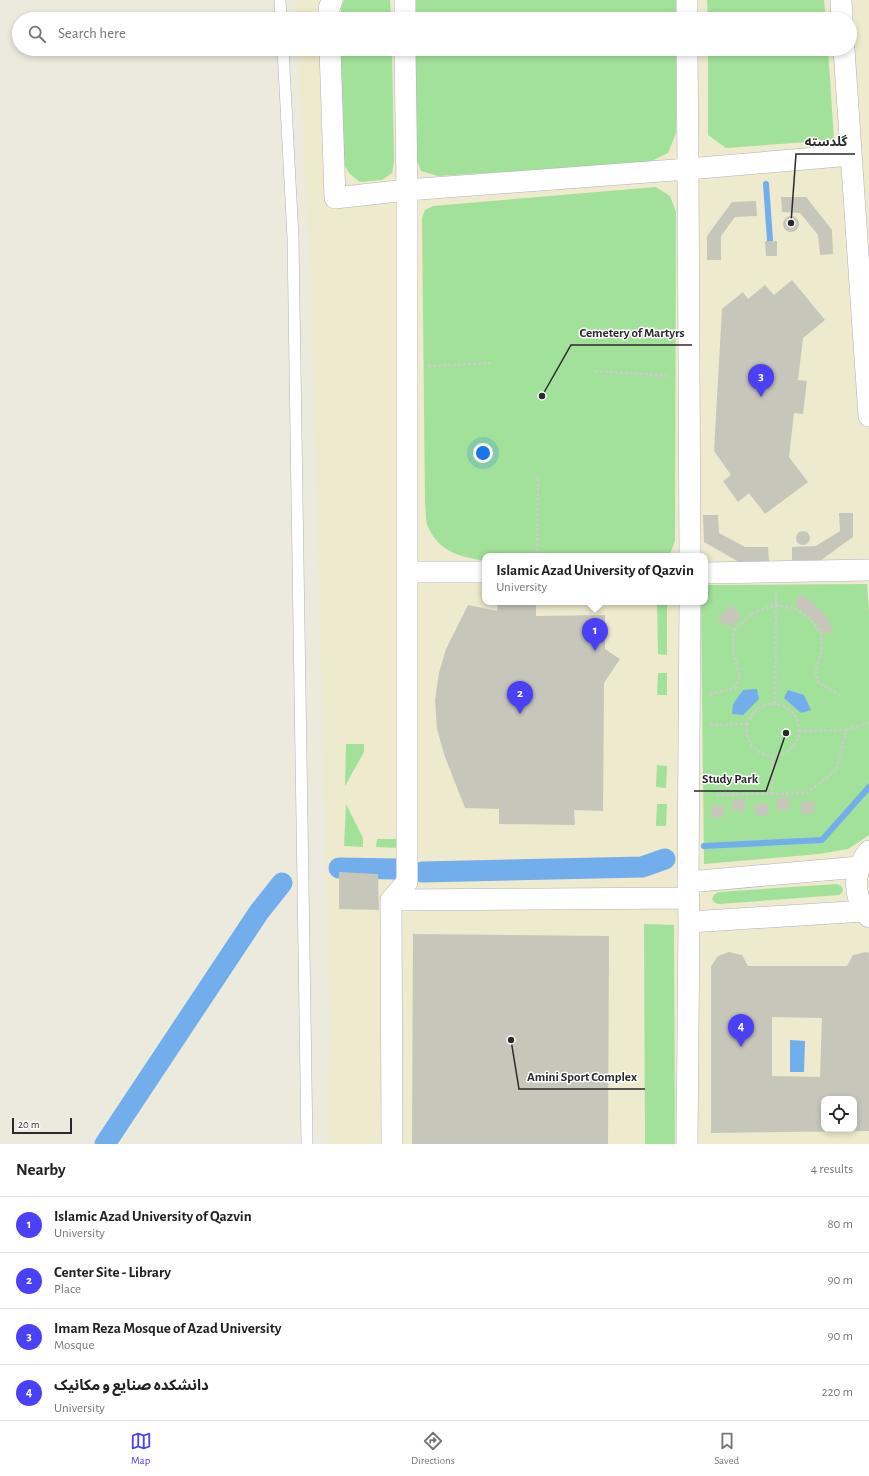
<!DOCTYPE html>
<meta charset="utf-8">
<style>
body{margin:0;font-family:"Alegreya Sans","Noto Sans Arabic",sans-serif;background:#f6f6f6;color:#202124}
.controls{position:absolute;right:12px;bottom:12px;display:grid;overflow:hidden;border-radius:8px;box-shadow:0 2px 6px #0003}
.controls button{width:36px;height:36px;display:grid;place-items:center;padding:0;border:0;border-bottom:1px solid #e0e0e0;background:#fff;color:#202124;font:20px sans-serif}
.scale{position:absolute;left:12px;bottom:10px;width:60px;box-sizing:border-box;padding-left:4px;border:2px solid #2a2a2a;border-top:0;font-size:11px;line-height:14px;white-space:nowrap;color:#2a2a2a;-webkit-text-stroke:3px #fff;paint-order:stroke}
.you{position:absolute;left:483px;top:453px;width:14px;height:14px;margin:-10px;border:3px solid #fff;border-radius:50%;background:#1a73e8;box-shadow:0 0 0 6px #1a73e833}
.badge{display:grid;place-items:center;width:26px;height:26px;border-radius:50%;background:#4a40f6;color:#fff;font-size:13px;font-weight:700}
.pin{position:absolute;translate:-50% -33px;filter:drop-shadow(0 1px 2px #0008)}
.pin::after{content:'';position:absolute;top:21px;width:14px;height:12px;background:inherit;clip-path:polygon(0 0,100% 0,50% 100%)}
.popup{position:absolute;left:482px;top:553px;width:226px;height:52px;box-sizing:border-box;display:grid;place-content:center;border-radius:8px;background:#fff;filter:drop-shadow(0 1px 3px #0005);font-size:13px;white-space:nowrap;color:#757577}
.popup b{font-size:15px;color:#202124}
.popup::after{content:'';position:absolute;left:50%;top:100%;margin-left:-8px;border:8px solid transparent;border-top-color:#fff}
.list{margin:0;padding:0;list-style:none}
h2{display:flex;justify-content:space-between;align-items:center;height:52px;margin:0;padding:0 16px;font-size:17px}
h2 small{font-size:13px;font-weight:400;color:#757577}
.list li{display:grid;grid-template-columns:26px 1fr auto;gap:12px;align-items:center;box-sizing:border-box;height:56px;padding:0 16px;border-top:1px solid #e0e0e0}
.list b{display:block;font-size:15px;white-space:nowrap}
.list p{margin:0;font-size:13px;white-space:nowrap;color:#757577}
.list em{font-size:13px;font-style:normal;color:#757577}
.icon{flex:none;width:22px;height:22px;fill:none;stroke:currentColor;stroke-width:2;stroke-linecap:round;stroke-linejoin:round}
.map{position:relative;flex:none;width:869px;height:1144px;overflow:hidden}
.search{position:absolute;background:#fff;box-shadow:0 2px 6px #0003;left:12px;right:12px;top:12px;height:44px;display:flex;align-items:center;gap:10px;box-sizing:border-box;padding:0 14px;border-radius:22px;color:#757577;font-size:15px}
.sheet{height:276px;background:#fff}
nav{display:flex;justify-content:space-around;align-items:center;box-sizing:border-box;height:56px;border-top:1px solid #e0e0e0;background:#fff;font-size:11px;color:#757577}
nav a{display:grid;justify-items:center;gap:2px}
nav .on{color:#4a40f6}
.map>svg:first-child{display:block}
.education{fill:#edeacd;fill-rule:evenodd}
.green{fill:#a2e19a}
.water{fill:#72aeec}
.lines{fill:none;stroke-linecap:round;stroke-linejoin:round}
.stream{stroke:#72aeec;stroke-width:6}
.canal{stroke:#72aeec;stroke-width:21}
.building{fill:#c7c6bb;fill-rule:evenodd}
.lane-casing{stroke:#b1b0be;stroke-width:12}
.street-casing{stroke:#b1b0be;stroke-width:22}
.path{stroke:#ccc;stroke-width:2.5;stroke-dasharray:3 2;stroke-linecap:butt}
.lane{stroke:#fff;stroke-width:11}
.street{stroke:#fff;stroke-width:21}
.leader{fill:none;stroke:#2a2a2a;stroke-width:1.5}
.callout-dot{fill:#2a2a2a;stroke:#fff;stroke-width:1.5}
.callout-label{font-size:13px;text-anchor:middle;font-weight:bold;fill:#2a2a2a;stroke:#fff;stroke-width:3;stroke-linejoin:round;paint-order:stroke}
</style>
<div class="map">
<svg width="869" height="1144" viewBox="0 0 869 1144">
<rect width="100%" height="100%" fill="#ece9dd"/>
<path class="education" d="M295,0H869V1144H327L330,1024L311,279L298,49H850V19H296ZM485,556H705V602H485ZM824,1099H854V1129H824Z"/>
<path class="green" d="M344,0H390L391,19H341V9Z
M415,0H677L676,19H415Z
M707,0H824L826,19H708Z
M341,49H392L394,161L392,173L382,180L360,182L350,174L342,162Z
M415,49H676V133L668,153L647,163L438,176L421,171L416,157Z
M708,49H828L834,140L726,148L708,135Z
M656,187L670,196L676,212L675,541L670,554L665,556H485V561C460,556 440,553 428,527C425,520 426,509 425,502L422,218L425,210L433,206Z
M867,584L869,613V835L848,849L819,854L704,864L701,602H705V585Z
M657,602H667V655L658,654Z
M658,673H667V695H657Z
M346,744H364V752L345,786Z
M657,765L667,766L666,788L656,787Z
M346,804L363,838V847L344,846Z
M657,804H667L666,826H656Z
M377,839H400V848L376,847Z
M837,884L841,886L843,889L842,893L839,895L719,904L715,903L712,899L714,895L718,892Z
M644,924L674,925L675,1144H645Z"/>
<path class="water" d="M757,689L759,699L743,715L732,714L733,704L743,690Z
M788,690L804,695L811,710L801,713L784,698Z
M790,1040L805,1041L804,1072H790Z"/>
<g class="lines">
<path class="stream" d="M766,184L770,240
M704,846L822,840L869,787"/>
<path class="canal" d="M339,868L397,869
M422,872L642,867L665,859
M105,1144L259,912L282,883"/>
</g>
<path class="building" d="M781,197H806L832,230L833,254L820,255L818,235L800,213L782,212Z
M756,201L757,216L735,217L721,236V260H707V236L732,202Z
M783 224a8 8 0 1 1 16 0a8 8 0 1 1-16 0Z
M765,241H777V256H766Z
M792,280L825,320L803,338L798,380L807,381L803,414L794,413L789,457L808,482L765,514L749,493L738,502L723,481L731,475L714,451L722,309L743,292L748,299L765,285L774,295Z
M839,513H853V537L821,560H792V547L816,546L840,531Z
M703,515H718L719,533L745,547H768L769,561L739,562L704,542Z
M796 538a7 7 0 1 1 14 0a7 7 0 1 1-14 0Z
M799,594L811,601L826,616L834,630L824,635L815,622L803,611L795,605Z
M498,602H536V616L605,615V649L620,659L604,683L603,811L574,810L575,825L499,824V809L465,808L445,757L437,729L435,700L439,673L446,649L468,605L497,611Z
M731,604L741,616L732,627L717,620Z
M789,797L790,809L777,810V798Z
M732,799H745V811H732Z
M814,801V813L801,814V802Z
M755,804H768V815L755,816Z
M711,806H724V817L712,818Z
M339,872L378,874L379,910L339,909Z
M413,934L609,936L608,1144H412Z
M729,952L742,955L748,966H847L853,955L866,952L869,953V1131L711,1133V966L718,956ZM772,1017L822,1018L820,1077L772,1076ZM824,1099H854V1129H824Z"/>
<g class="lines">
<g class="lane-casing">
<path id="lane" d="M280,0L281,19
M283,49L293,238L307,1144"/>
</g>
<g class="street-casing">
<path id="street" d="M405,0V19
M687,0V19
M841,0L842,19
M329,19V9L332,0
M330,49L335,198L407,190L405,49
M687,49L688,169L851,155
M844,49L869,416
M407,572H485
M705,573L869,570
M869,851C852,871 853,898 869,917
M859,867L688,882L689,922L864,911
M688,882L690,602
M391,900L689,898
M392,1144L391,900L407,882V190L688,169L690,556
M687,1144L689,922"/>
</g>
<path class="path" d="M428,366L493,363
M595,371L669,376
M537,556L538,475
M710,694L735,688L740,677L733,651L734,630L754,612L776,605L796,609L810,619L821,633L822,649L815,672L819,683L840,695
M747 730a26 26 0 1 1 52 0a26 26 0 1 1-52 0Z
M775,704L776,592
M710,725L747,724
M799,731L846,730
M771,794L773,756
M716,795L807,793L837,769L846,730L869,723"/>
<use href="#lane" class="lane"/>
<use href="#street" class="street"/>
</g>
<path class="leader" d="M791 223L796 154H855M542 396L571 345H692M786 733L766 791H694M511 1040L519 1089H645"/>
<g class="callout-dot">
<circle cx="791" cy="223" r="4"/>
<circle cx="542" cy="396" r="4"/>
<circle cx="786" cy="733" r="4"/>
<circle cx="511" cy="1040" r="4"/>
</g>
<g class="callout-label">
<text x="826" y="146">گلدسته</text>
<text x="632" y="337">Cemetery of Martyrs</text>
<text x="730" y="783">Study Park</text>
<text x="582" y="1081">Amini Sport Complex</text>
</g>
</svg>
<div class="controls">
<button><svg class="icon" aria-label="locate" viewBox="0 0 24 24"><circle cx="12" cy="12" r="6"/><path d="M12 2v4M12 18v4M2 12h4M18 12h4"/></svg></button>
</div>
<div class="scale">20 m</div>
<div class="you"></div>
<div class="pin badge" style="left:595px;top:651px">1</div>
<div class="popup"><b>Islamic Azad University of Qazvin</b>University</div>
<div class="pin badge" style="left:520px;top:714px">2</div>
<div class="pin badge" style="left:761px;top:397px">3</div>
<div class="pin badge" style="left:741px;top:1047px">4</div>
<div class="search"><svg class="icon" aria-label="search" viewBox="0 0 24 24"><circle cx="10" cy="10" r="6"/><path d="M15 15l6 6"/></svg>Search here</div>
</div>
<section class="sheet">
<h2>Nearby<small>4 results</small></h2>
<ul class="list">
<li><span class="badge">1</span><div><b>Islamic Azad University of Qazvin</b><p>University</p></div><em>80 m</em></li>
<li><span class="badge">2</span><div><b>Center Site - Library</b><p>Place</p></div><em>90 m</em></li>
<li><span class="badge">3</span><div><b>Imam Reza Mosque of Azad University</b><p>Mosque</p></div><em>90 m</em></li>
<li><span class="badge">4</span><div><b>دانشکده صنایع و مکانیک</b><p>University</p></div><em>220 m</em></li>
</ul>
</section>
<nav>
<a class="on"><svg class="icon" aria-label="map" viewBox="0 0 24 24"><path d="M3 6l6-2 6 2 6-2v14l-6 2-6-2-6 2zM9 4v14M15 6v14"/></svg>Map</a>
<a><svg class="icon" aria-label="directions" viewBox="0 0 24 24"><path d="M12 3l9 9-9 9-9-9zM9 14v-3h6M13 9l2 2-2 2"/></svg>Directions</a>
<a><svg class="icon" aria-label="saved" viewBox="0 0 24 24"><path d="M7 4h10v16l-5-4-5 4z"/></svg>Saved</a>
</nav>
